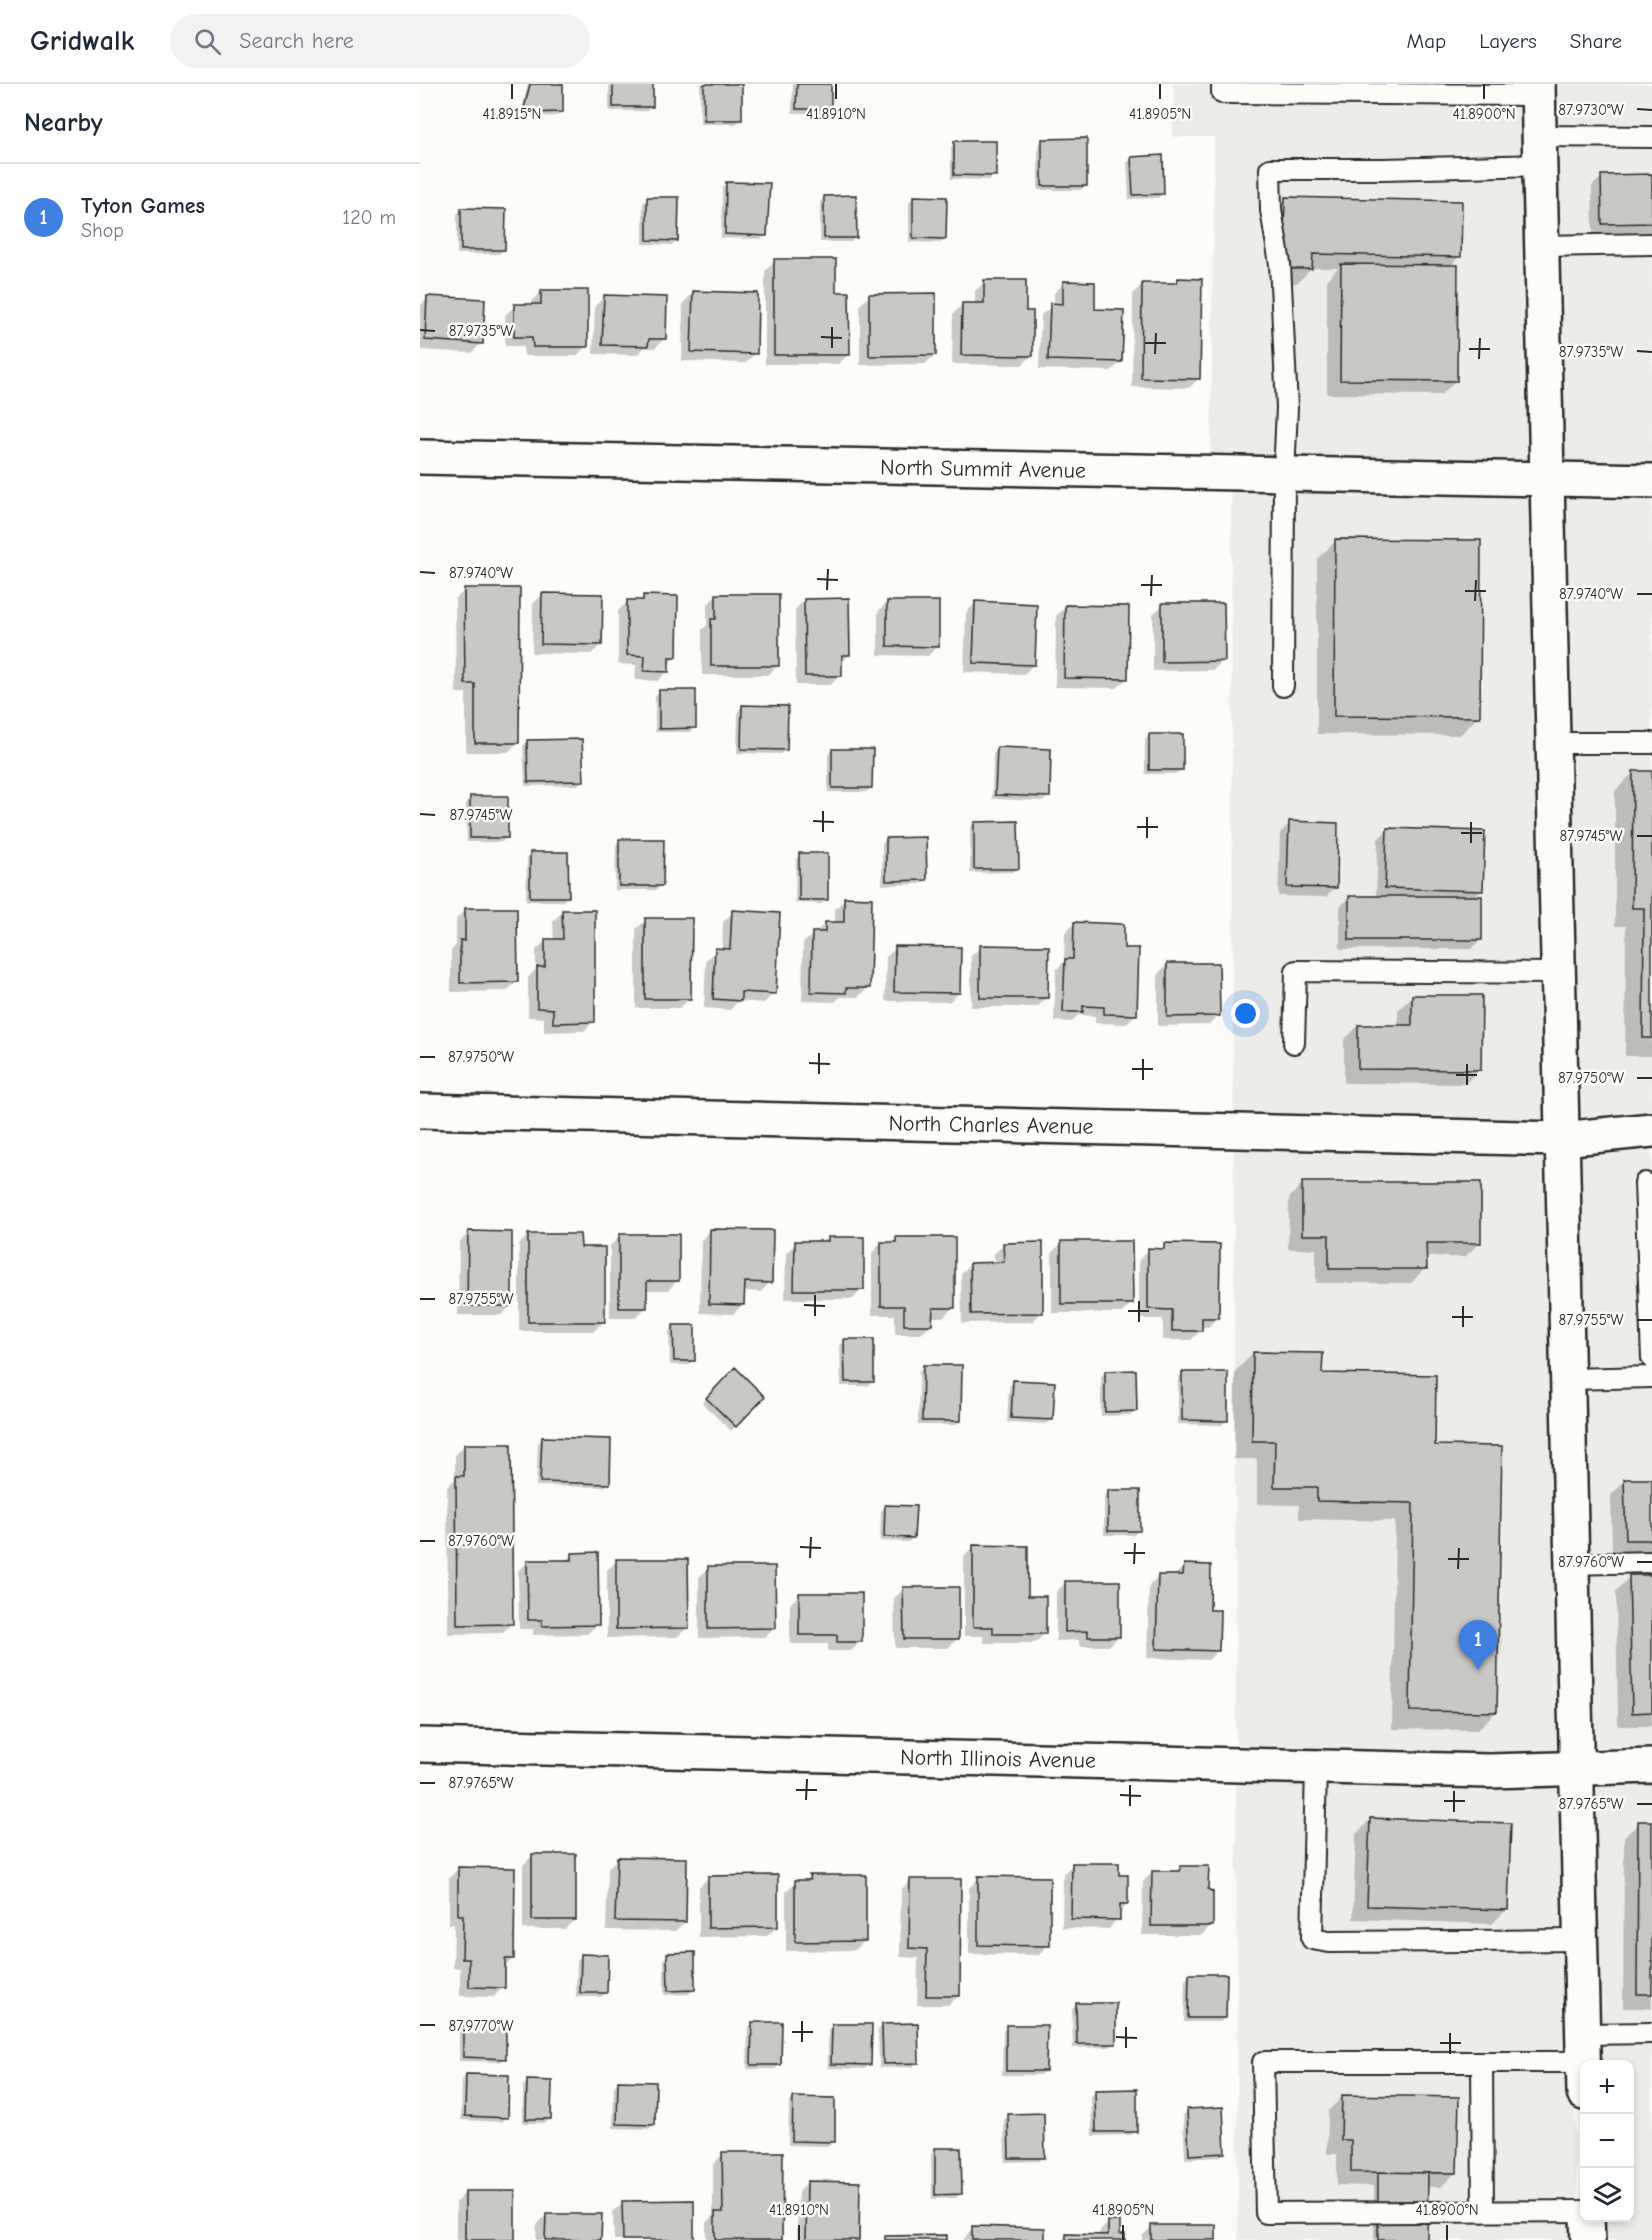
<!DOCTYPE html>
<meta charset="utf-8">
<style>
body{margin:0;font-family:"Comic Neue",sans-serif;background:#f2f2f3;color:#1f2937}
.controls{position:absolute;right:18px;bottom:18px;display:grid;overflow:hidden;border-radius:12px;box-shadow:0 3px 9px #0003}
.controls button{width:54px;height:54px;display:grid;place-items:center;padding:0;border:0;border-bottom:2px solid #e0e1e3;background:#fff;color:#1f2937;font:30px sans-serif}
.you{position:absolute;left:826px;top:930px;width:21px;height:21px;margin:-15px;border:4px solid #fff;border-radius:50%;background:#1a73e8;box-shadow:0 0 0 9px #1a73e833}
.badge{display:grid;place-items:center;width:39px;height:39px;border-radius:50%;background:#b45309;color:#fff;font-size:20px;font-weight:700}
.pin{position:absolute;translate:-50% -50px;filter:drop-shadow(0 2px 3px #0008)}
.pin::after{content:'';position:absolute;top:32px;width:21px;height:18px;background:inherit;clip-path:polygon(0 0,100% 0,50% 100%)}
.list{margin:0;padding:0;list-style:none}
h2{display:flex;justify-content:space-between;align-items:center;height:78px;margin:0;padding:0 24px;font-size:26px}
h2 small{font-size:20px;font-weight:400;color:#747a83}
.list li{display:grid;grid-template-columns:39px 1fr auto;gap:18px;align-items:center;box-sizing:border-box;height:108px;padding:0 24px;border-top:2px solid #e0e1e3}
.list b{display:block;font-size:22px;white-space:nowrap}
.list p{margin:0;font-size:20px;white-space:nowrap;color:#747a83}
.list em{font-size:20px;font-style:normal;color:#747a83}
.icon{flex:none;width:33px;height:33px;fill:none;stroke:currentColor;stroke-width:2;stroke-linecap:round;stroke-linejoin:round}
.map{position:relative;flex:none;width:1232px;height:2156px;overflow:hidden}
header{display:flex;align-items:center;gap:36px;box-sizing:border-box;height:84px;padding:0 30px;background:#fff;border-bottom:2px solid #e0e1e3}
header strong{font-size:28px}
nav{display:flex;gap:33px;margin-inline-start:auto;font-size:21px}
.search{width:420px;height:54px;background:#f2f2f3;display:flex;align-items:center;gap:15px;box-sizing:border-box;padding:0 21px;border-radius:33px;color:#747a83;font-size:22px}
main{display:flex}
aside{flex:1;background:#fff}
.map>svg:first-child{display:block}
.built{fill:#edece8}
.shadow{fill:#0003}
.building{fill:#c9c8c4;stroke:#2b2b2b;stroke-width:1.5}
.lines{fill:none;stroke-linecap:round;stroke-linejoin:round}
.lane-casing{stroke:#2b2b2b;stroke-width:24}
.street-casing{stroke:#2b2b2b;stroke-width:38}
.secondary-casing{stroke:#2b2b2b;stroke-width:38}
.lane{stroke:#fdfcf7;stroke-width:20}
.street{stroke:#fdfcf7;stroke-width:33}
.secondary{stroke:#fdfcf7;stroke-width:33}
.ticks{fill:none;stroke:#2b2b2b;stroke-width:2}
.labels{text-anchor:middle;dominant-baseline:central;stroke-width:5;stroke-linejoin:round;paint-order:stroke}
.street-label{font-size:22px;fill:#2b2b2b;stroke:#fdfcf7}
.ticks-label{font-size:15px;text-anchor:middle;fill:#2b2b2b;stroke:#fdfcf7;stroke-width:5;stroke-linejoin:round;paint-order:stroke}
</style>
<header>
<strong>Gridwalk</strong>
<div class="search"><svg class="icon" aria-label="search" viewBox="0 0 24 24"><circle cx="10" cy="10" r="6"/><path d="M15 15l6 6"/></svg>Search here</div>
<nav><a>Map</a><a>Layers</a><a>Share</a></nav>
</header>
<main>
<aside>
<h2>Nearby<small></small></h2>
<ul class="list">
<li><span class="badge" style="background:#3f7fe0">1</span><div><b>Tyton Games</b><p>Shop</p></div><em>120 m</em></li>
</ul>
</aside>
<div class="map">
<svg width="1232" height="2156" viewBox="0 0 1232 2156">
<rect width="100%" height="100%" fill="#fdfcf7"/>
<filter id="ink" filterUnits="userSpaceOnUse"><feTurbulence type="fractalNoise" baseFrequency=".0167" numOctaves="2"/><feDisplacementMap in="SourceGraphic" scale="12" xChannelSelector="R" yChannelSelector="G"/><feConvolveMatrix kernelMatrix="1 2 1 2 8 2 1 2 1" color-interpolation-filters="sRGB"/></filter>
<g filter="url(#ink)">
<path class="built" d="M753,0H1104L1114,388L791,383L794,53H753Z
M1132,0H1232V1663H1174Z
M811,399L1113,409L1158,2156H818Z
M1232,1695V2156H1186L1185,2134H1210V1980H1180L1171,1696Z"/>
<path class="shadow" d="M108,0H142V28L137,32L100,33Z
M189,0H231V22L227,27H189Z
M280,0H321V35L316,40H280Z
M373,0H410V24L405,29H372Z
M623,56L666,101L661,106H618V61Z
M535,58L574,91L570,96L531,95V63Z
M712,75L743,109L738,114L709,115L707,79Z
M1232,92V148L1173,149L1172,102L1182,93Z
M307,99L346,151L341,155L301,154L302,104Z
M404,113L435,153L431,158H400V118Z
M228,114L256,156L252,161L223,160V119Z
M494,114L525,155L520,159L489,158V118Z
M865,115L1040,172L1030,182L1035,297L1021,311L907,310V195L918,184H892L877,199H849L851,129Z
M42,125L84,166L79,170H37V130Z
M355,177L415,209L428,271L418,280H345V187Z
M758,196L779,294L769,304L712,303L713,210L722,200L753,201Z
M565,198L604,229L611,272L602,281L532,280L533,230L543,220L555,221V207Z
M644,199L701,278L691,287L619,285L621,231L634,221V209Z
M122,207L166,262L157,272H104L103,262H85V231L95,222H112V217Z
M273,209L335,269L326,279L262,277L263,219Z
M449,212L515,271L505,280L440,281V221Z
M184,213L244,255L235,264H224L217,271L173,270L175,222Z
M8,214L61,259L52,269L0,266V222Z
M916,457L1059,632L1040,651L897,650V475Z
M45,506L98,658L88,668H46V609H36L35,515Z
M123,510L181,561L171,570L112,569L113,520Z
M296,511L357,582L348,591H282V546L287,541V521Z
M224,513L256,572L248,580V587L238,597L215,596L216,581L198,580V527L207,518H219Z
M384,516L429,571L420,579V591L411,601H376L375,526Z
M467,518L518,562L508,572L458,571V528Z
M555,519L613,581L604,590L544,588L546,529Z
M743,521L803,577L793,586L733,587V530Z
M646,522L706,595L697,604L635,603L636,532Z
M240,607L274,644L270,648H235V612Z
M322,623L365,666L361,670L317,669L318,627Z
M729,651L761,686L757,690H725V656Z
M108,657L162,696L158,701L105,702L103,662Z
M578,665L628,712L624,717L572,715L573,669Z
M412,666L451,704L446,708H408V671Z
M1214,688H1232V972H1205L1206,842H1195V707Z
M51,713L87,753L82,758H47L46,718Z
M554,739L598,784L593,788L550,789V744Z
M870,739L915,803L906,813L858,812L860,749Z
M968,745L1062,806L1054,813L1061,855L1051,865H920V823L929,813H956L958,755Z
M466,755L505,795L501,800L462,801V760Z
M200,756L241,801L237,806H195L196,761Z
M111,770L147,812L143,817H106L107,774Z
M380,771L406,815L402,820L375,819L376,775Z
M425,815L448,904L438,913H420L415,918L382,917L383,859L406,839H415V825Z
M46,826L96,898L87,907L31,908V867L36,861V835Z
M143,827L173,938L164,947L124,948V934L108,933V894L116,885V866L126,857H134L133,837Z
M313,828L354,909L344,919L318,917L310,926L284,924L286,876L296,866H302L303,838Z
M226,836L270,914L260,924H216V845Z
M654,840L702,865L715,931L706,940L675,939V932L658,931L652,938L634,937L636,886L644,878L645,849Z
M561,863L627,914L617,923H551V872Z
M476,864L539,909L529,918L465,917L466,873Z
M747,880L798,932L789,941L738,942V890Z
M993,912L1060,985L1045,1000L924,999V956L938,942H978V926Z
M883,1099L1059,1159L1045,1173H1005V1184L991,1199H896V1165H868L869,1114Z
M290,1147L350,1198L341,1208L323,1207V1220L313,1230L280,1229L281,1156Z
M49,1149L91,1222L81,1231H38L39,1158Z
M108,1151L159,1164L184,1237L174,1247H99V1161Z
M200,1152L258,1196L248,1206H226L225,1224L216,1234H190V1162Z
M409,1155L442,1205L433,1215H365L366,1169L376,1159H405Z
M477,1155L533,1223L524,1233H511V1240L501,1250H475V1231H452V1169L461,1159L472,1160Z
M642,1159L712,1219L702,1229H632V1168Z
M584,1160L622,1228L612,1238L542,1239L541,1190L550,1180H574V1170Z
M745,1161L798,1233L788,1243H780V1247L771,1256H743V1235H719V1176L729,1166H739Z
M254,1242L273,1276L269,1281H250L249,1247Z
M425,1257L452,1298L448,1302H421L420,1261Z
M833,1269L1013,1363L1076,1628L1057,1646L972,1645L975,1437L879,1435V1421L837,1420V1375H814L815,1288Z
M503,1283L540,1337L535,1341H498L499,1287Z
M315,1285L343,1313L311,1347L282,1319Z
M685,1288L715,1327L711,1331L681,1332V1293Z
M762,1290L806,1336L802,1341L758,1340V1294Z
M594,1298L632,1335L627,1340L587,1338L589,1302Z
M122,1354L188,1399L184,1403L116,1402L118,1359Z
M44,1362L92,1539L82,1549L28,1550L27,1403L35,1395V1371Z
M1232,1396V1469L1192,1470L1191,1411L1205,1397Z
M688,1408L719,1446L714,1451H684V1412Z
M466,1422L493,1454L488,1458L460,1457L461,1427Z
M554,1463L607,1513L625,1549L615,1559H564L563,1552H544V1472Z
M153,1470L177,1541L167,1550L113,1551V1545H99L98,1487L108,1478L145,1477Z
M197,1477L267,1544L257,1553L187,1554V1486Z
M764,1482L788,1527L798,1566L788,1576L727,1574L729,1502L739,1492H754Z
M289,1484L355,1544L345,1553L279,1554V1493Z
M1210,1492H1232V1642H1198L1196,1507Z
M646,1498L699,1552L689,1562H659V1556L636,1557V1508Z
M484,1505L537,1555L528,1564H475L474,1514Z
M379,1510L441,1557L431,1567H408V1560H370V1520Z
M950,1736L1087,1825L1072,1840L933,1835L936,1750Z
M1219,1739H1232V1924H1203L1204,1753Z
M113,1771L154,1836L145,1845H103V1781Z
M197,1775L265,1838L255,1847L186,1846L188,1784Z
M653,1780L697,1793L707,1820L689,1845L642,1844L643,1790Z
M760,1783L787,1806L791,1841L782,1851H722L723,1798L732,1788L755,1789Z
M39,1784L93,1874L84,1884L83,1903L74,1913L40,1912V1884H33L34,1840H29V1794Z
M390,1792L444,1857L435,1866L366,1867V1807L376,1798L385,1797Z
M288,1794L357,1843L347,1852L279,1853V1803Z
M559,1794L628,1861L619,1871L549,1870V1804Z
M490,1796L538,1912L528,1921H497L498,1874L480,1873L481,1806Z
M248,1870L274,1906L269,1910L244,1911V1875Z
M161,1872L186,1909L181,1913H156L157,1876Z
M769,1892L805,1934L800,1938H764L765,1896Z
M657,1920L694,1959L690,1963L653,1964L652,1925Z
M44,1939L84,1974L80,1978L39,1977V1943Z
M332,1940L360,1981L355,1985H327L328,1944Z
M413,1941L449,1980L445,1985L408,1984V1946Z
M463,1941L497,1978L493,1983L459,1984L458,1946Z
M587,1942L624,1987L620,1991H582L583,1947Z
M46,1991L86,2033L82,2038L41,2036L42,1996Z
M108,1998L130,2035L125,2039H103V2002Z
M198,1998L234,2040L229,2045L193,2044L194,2003Z
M676,2008L716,2047L711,2051L672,2052L671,2012Z
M922,2013L1035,2089L1021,2103H1007L1006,2156H954V2102L917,2101V2070H907L908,2027Z
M373,2014L413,2057L409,2062L368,2061L369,2019Z
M768,2027L804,2069L799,2073L765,2075L763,2031Z
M589,2032L623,2073L619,2077L585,2078L584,2036Z
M516,2066L540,2110L536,2114L512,2115L511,2070Z
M303,2070L361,2156H286V2139L293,2131V2080Z
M388,2098L438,2156H377L378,2108Z
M46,2108L94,2156H36V2118Z
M203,2119L273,2156H194L193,2128Z
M126,2131L180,2156H116L117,2141Z
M689,2138L704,2156H642L646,2152H679V2148Z
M553,2143L623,2156H543Z
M731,2143L795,2156H722V2152Z"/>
<path class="building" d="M110,0H143V28L103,29Z
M193,0H233V23H193Z
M284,0H322V36H284Z
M377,0H411V25H376Z
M667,54V102H622V55Z
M534,57H576V92L534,91Z
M743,71L744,110L713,111L711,73Z
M1232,90V139L1182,140L1181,91Z
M306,98L350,99L347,152L305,150Z
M436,111L437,154H404V112Z
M493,112L527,113L526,155L493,154Z
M227,113H259L258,157L227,156Z
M865,113L1042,117L1041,173L893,170L892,185H863Z
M41,124L86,125L85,166H41Z
M354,175H416V208H429L430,271H354Z
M921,180L1038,181L1037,297L920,296Z
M758,194L782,195L780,295L721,294L722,199H757Z
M564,196H606V227H613V272L541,271L542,219H564Z
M643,197L675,198V225L704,226L702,278L628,276L630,219L643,220Z
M121,206H168V263H113L112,253H94V220H121Z
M273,207L338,209L337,270L271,268Z
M516,209V271L449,272V210Z
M184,211L247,213L246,255H229L228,262L182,261Z
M7,212L65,215L63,260L5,256Z
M915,455L1061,456L1060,633L914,632Z
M44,504H100L99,659H55V600H45Z
M122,509L183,510L182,561L121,560Z
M296,510H359V582H291V535H296Z
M223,511L258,512L257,573H249V588L224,587L225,572L207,571V516H223Z
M429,514L430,571H422V592H385L384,515Z
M467,517H519V563L467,562Z
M555,517L617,520L615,581L553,579Z
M742,519H804L805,577L742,578Z
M645,521L709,522L708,595L644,594Z
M239,606H276V644L239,645Z
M322,621L368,622L367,666L321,665Z
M729,650H763V686H729Z
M162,655L164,697L108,698L107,656Z
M577,663L631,665L630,713L575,711Z
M412,665H453L452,704H412Z
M1213,687H1232V954H1223L1224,824H1212Z
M50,712H88V754H50Z
M598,737L599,785H554V738Z
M869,737L918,739L917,804L867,803Z
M967,744L1065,747L1063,807L965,804Z
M506,753L507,796L466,797V754Z
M199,755H244L243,802H199Z
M110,768H148L149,813H110Z
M379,769H408V816H379Z
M929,812H1062V856H929Z
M424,813L452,814L450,904H426V909L391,908L392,848H405V838H424Z
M45,824H97L98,898L40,899V856L45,857Z
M142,826H175V938L133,939V925L117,924V883H125V855H143Z
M312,826L360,829L356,910L321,908V917L293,915L295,864L310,865Z
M225,834H272L271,915H225Z
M654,838L704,840V864H719L717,931L684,930V923L663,922V928H643L645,875H653Z
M560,861L629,862L628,914H560Z
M475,862L541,863L540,909L474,908Z
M747,879H799L800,932L747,933Z
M992,911H1062L1061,986L938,985V941H992Z
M882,1098H1061V1159H1006L1007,1185H909V1151H882Z
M290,1145L353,1146L352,1199L325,1198L324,1221L289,1220Z
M48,1147L92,1148V1222H47Z
M108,1150H160L161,1163H185V1238H108Z
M199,1150H259V1197H227V1224H199Z
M408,1153H444V1206H374L375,1157H408Z
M476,1153H535V1224H513L512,1241H484V1222H461V1158H476Z
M641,1157H712L713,1220H641Z
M623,1158V1229L551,1230L550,1179L584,1178L583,1159Z
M744,1159L800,1160L799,1234H782V1247H752V1226L728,1225V1164L744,1165Z
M253,1241H275V1277H254Z
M424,1255H454V1298H425Z
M833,1268L903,1269L902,1289L1016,1291L1015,1361L1082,1362L1077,1628L990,1627L993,1419L897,1417V1403H854L855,1357H832Z
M503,1281H542L541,1337H502Z
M315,1283L345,1313L316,1343L286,1314Z
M716,1286L717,1327L685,1328V1287Z
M762,1288H808V1337L762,1336Z
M593,1296L635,1298L633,1336L591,1334Z
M122,1353L191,1355L190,1400L120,1398Z
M44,1360H91L93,1540L37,1541L36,1392H44Z
M1204,1395H1232V1456H1206Z
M688,1406H720V1447H688Z
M465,1421L496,1422L494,1454L464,1453Z
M553,1461L608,1462V1512H626V1550H573V1543H553Z
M178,1468L179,1541L122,1542V1536H108L107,1476H152V1469Z
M196,1475H268L269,1544L196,1545Z
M764,1480L791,1481L790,1526H800L799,1567L736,1565L738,1491H763Z
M288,1482H355L356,1544L288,1545Z
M1209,1491H1232V1628L1212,1629Z
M645,1497H700V1553H668V1547L645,1548Z
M483,1503H539V1555H484Z
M379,1509H442V1558H417V1551H379Z
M950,1734L1091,1739L1088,1826L947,1822Z
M1218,1737H1232V1910H1217Z
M112,1770H156V1836H112Z
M197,1773L267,1774L266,1838L195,1837Z
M652,1779H699V1791H708V1820H700V1836L651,1835Z
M760,1782H789L788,1805L793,1808V1842H731L732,1787H760Z
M38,1783L95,1784L94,1875H85V1904L49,1903V1875H42L43,1831H38Z
M358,1791V1843L288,1844V1792Z
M389,1791H446V1857L375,1858V1796H390Z
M558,1792L630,1793V1862L558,1861Z
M490,1795H541L540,1912H506L507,1865L489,1864Z
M275,1868V1906L248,1907L247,1869Z
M161,1870L188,1871L187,1909H160Z
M769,1890H807L806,1934H768Z
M656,1919H696V1960H657Z
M43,1937L86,1938V1975L43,1973Z
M332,1938H362L361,1981H331Z
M498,1939L499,1979L463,1980L462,1940Z
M412,1940H452L451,1981L411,1980Z
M586,1941H627L626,1987H586Z
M46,1990L89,1991L88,2034L45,2032Z
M107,1996L132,1997L131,2035H106Z
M198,1997L236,1998L235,2041L197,2040Z
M717,2005V2048H676L675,2006Z
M922,2011L1039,2013L1037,2089L931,2088V2056H921Z
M373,2013L415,2014V2058L372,2057Z
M803,2023L805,2069L769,2071L767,2025Z
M624,2029L625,2074H589L588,2030Z
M515,2064H541L542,2110L515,2111Z
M302,2068H363L362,2156H295V2128H303Z
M958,2088L1008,2089L1007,2156H958Z
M387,2097L440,2098L439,2156H386Z
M45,2107H95V2156H45Z
M274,2116V2156H203L202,2117Z
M126,2130H182L181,2156H125Z
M688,2137H700V2150H705V2156H646V2150L688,2151Z
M731,2141H796V2156H731Z
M552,2142L625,2144V2156H552Z
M527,2151V2156H465V2152Z"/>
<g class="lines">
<g class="lane-casing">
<path id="lane" d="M802,0V9L1118,11
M1118,52L1232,53
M1121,162L1232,160
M863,602L864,392L867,323L860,180L851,126L850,85H963L1119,81
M1133,659H1232
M874,959L876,887L1138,889
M1225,1099L1232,1274
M1148,1295L1232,1293
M1152,1480L1232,1478
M896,1683L892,1855L909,1858L1161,1856
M1163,1950L1232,1949
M1062,1978L1063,2128
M1164,1978H843L846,2129L1164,2127"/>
</g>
<g class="street-casing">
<path id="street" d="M0,373L1232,397
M0,1027L1142,1055L1232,1046
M0,1661L1069,1687L1232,1682"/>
</g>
<g class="secondary-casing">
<path id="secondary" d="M1118,0L1164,2009
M1167,2134L1168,2156"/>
</g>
<use href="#lane" class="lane"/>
<use href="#street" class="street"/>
<use href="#secondary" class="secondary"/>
</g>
</g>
<path class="ticks" d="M92,15V0M416,15V0M740,15V0M1064,15V0M1217,25L1232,26M0,246L15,247M401,253L422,254M725,259H746M412,264V243M1049,265H1070M1217,267L1232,268M735,270L736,249M1059,275L1060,254M0,488L15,489M397,495L418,496M721,501H742M407,506L408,485M1045,507H1066M1217,510H1232M731,512L732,491M1055,517L1056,496M0,730L15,731M393,737L414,738M717,743H738M403,748V727M1041,749H1062M1217,752H1232M727,754V733M1051,759V738M0,973H15M389,979L410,980M712,985H733M399,990V969M1036,991H1057M1217,994H1232M723,996V975M1047,1001V980M0,1215H15M384,1221L405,1222M708,1227H729M395,1232V1211M1032,1233H1053M1217,1236H1232M719,1238V1217M1043,1243V1222M0,1457H15M380,1463L401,1464M704,1469H725M390,1474L391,1453M1028,1475H1049M1217,1478H1232M714,1480L715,1459M1038,1485L1039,1464M0,1699H15M376,1706H397M700,1711L721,1712M386,1716L387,1695M1024,1717H1045M1217,1720H1232M710,1722V1701M1034,1728V1707M0,1941H15M372,1948H393M696,1953L717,1954M382,1958V1937M1020,1959H1041M706,1964V1943M1030,1970V1949M379,2156V2141M703,2156V2141M1027,2156V2141"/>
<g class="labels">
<g class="street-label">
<text transform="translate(563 385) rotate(1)">North Summit Avenue</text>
<text transform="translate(571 1041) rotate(1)">North Charles Avenue</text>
<text transform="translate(578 1675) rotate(1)">North Illinois Avenue</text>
</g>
</g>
<g class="ticks-label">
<text x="1171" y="31">87.9730°W</text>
<text x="92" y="35">41.8915°N</text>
<text x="416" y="35">41.8910°N</text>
<text x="740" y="35">41.8905°N</text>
<text x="1064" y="35">41.8900°N</text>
<text x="61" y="252">87.9735°W</text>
<text x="1171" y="273">87.9735°W</text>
<text x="61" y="494">87.9740°W</text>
<text x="1171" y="515">87.9740°W</text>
<text x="61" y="736">87.9745°W</text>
<text x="1171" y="757">87.9745°W</text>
<text x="61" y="978">87.9750°W</text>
<text x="1171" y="999">87.9750°W</text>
<text x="61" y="1220">87.9755°W</text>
<text x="1171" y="1241">87.9755°W</text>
<text x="61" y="1462">87.9760°W</text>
<text x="1171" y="1483">87.9760°W</text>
<text x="61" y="1704">87.9765°W</text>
<text x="1171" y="1725">87.9765°W</text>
<text x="61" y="1947">87.9770°W</text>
<text x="379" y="2131">41.8910°N</text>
<text x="703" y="2131">41.8905°N</text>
<text x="1027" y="2131">41.8900°N</text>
</g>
</svg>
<div class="controls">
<button>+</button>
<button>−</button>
<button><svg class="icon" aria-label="layers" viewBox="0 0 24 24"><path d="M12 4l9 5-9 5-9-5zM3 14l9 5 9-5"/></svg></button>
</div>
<div class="you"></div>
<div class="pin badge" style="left:1058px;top:1586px;background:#3f7fe0">1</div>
</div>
</main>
